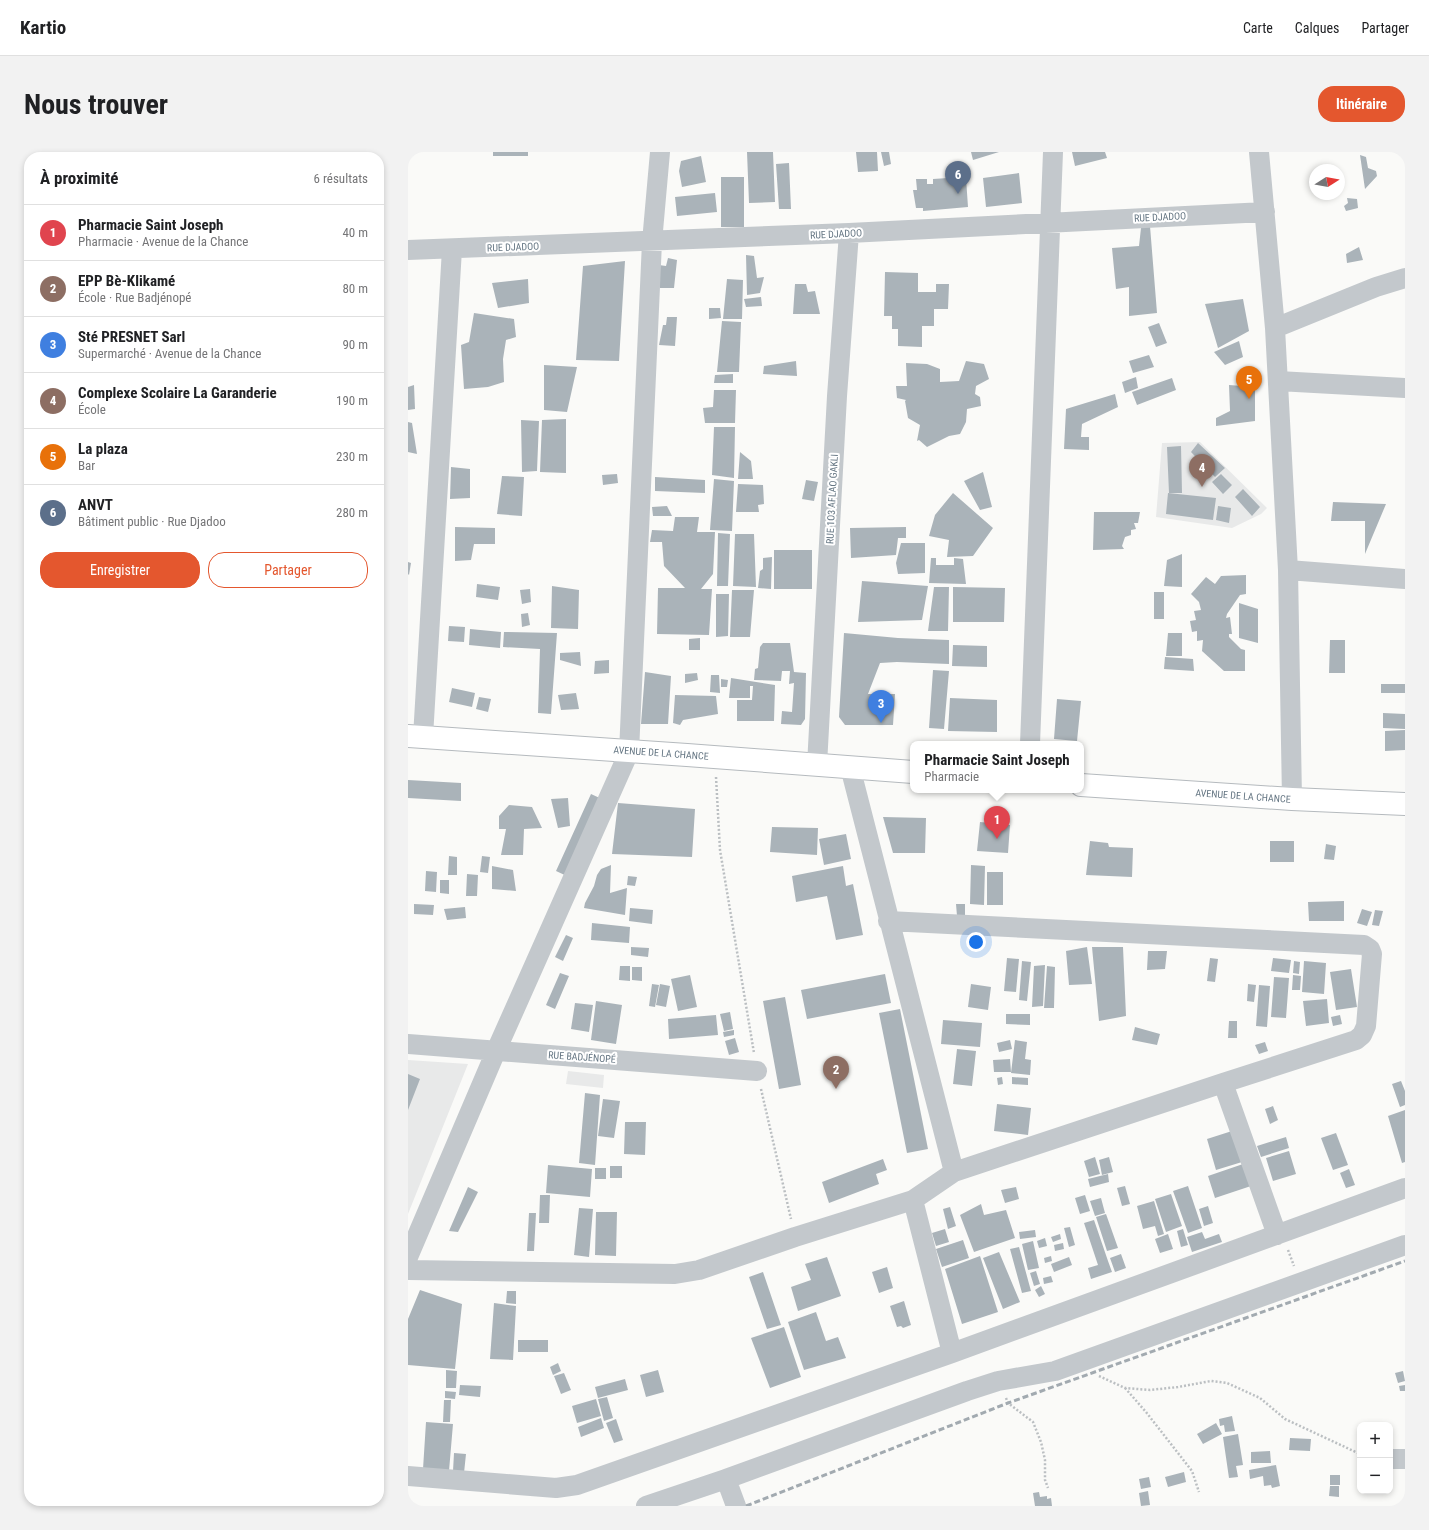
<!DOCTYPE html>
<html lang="fr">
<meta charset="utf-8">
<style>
body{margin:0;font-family:"Roboto Condensed",sans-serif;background:#f2f2f2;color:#202124}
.controls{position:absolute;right:12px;bottom:12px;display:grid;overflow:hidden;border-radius:8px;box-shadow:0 2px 6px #0003}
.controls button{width:36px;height:36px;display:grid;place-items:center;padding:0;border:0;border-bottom:1px solid #e0e0e0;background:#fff;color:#202124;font:20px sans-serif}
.compass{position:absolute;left:901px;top:12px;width:36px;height:36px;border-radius:50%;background:#fff;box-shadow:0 2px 6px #0003;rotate:79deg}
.you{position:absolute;left:568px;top:790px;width:14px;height:14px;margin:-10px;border:3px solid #fff;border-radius:50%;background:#1a73e8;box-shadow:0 0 0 6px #1a73e833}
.badge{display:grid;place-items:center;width:26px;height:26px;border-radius:50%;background:#e4572e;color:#fff;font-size:13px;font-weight:700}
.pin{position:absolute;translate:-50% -33px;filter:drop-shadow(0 1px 2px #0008)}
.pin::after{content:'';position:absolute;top:21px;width:14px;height:12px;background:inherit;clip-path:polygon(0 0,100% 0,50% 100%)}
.popup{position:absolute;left:502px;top:589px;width:174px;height:52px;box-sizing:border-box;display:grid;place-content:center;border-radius:8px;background:#fff;filter:drop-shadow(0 1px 3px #0005);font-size:13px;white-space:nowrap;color:#757577}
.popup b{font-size:15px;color:#202124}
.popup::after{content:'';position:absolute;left:50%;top:100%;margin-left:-8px;border:8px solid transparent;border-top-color:#fff}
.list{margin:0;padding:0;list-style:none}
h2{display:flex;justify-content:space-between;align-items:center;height:52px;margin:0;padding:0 16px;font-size:17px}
h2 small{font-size:13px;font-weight:400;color:#757577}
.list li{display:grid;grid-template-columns:26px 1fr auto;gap:12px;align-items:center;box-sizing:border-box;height:56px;padding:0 16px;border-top:1px solid #e0e0e0}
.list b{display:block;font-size:15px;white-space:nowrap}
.list p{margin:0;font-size:13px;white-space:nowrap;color:#757577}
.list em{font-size:13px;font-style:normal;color:#757577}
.actions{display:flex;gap:8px;padding:12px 16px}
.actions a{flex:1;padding:9px 0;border:1px solid #e4572e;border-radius:16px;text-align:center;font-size:14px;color:#e4572e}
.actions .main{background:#e4572e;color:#fff}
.map{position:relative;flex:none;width:997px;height:1354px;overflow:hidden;border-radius:16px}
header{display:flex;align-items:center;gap:24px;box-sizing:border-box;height:56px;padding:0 20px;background:#fff;border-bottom:1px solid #e0e0e0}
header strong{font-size:19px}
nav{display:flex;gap:22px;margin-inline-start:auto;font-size:14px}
.intro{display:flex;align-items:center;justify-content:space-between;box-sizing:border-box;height:96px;padding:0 24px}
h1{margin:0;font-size:28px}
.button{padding:10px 18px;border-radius:16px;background:#e4572e;color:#fff;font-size:14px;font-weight:700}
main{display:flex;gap:24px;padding:0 24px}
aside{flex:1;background:#fff;border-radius:16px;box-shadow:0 2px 6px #0003}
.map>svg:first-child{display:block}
.built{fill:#e8e9e9}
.building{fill:#aab3b9}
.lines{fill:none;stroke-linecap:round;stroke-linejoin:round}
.major-casing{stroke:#b5babe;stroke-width:24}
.path{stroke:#bbbfc2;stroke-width:2.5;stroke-dasharray:2 2;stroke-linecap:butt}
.minor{stroke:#c3c8cc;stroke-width:20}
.major{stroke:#fff;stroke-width:22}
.rail{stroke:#a2aab0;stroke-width:3;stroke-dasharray:6 3;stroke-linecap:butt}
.labels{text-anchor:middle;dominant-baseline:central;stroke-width:4;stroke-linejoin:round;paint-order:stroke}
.street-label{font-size:10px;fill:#657683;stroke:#fff}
</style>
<header>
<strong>Kartio</strong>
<nav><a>Carte</a><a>Calques</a><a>Partager</a></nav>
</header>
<div class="intro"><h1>Nous trouver</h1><a class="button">Itinéraire</a></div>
<main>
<aside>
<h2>À proximité<small>6 résultats</small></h2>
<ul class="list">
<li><span class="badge" style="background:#e0444e">1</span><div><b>Pharmacie Saint Joseph</b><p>Pharmacie · Avenue de la Chance</p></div><em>40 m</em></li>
<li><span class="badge" style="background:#8d6e63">2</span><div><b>EPP Bè-Klikamé</b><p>École · Rue Badjénopé</p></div><em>80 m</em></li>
<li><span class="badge" style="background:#3f7fe0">3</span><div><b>Sté PRESNET Sarl</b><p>Supermarché · Avenue de la Chance</p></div><em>90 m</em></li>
<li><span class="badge" style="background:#8d6e63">4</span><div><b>Complexe Scolaire La Garanderie</b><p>École</p></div><em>190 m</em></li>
<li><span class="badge" style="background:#e8710a">5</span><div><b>La plaza</b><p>Bar</p></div><em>230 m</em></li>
<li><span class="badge" style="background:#5c6f8a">6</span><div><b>ANVT</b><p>Bâtiment public · Rue Djadoo</p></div><em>280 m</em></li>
</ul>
<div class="actions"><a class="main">Enregistrer</a><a>Partager</a></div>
</aside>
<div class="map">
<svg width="997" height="1354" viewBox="0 0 997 1354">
<rect width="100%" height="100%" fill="#fafaf8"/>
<path class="built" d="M792,290L859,356L853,362L824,376L748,365L754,291Z
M0,908L60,912L0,1062Z
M160,919L196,923L195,936L158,932Z"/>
<path class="building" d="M85,0H120V4H85Z
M339,0H365L367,50L341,51Z
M448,0H469L470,19L450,20Z
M473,0H481L483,12L476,14Z
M563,0H591L565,8Z
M664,0H697L699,6L667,14Z
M952,3L958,5L960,16L968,19L969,24L957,37Z
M293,4L298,30L274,35L271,19L273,9Z
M381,11L383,57H371L368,12Z
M611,21L614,51L578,55L575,26Z
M313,25H336V75H313Z
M540,26V28L558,26L560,55L515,59V56H508L505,38H509L508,27H519V32H525V27Z
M307,41L309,60L269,64L267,45Z
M939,46L949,47L950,56L938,59L936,54L940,51Z
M742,74L749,161L721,164V135L708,137L704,96L731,94L733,76Z
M951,95L955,108L939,111L938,102Z
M338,103L346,104L349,126L356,125L352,141L339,143Z
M260,106L269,108L266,136H252V124H250L251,113L258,114Z
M217,109L211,209L168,208L175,114Z
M477,120L510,121V140H528V132H541L540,157H526V174H514V195L490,194V177H484V164H476Z
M120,127L121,151L90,156L84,131Z
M319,127L335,128L334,167H315Z
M387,132H398L400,140L407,139L412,162H385Z
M353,145L354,154L338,155L336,147Z
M835,147L841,179L810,196L797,152Z
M301,156H312L313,166L301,167Z
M66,161L106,167L108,185L98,188L95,207L96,230L80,235L56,237L53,193L61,190Z
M259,165H269L267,194L251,193L255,173H258Z
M314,169L333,170L331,220H309Z
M751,171L759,191L748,195L740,175Z
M831,189L835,205L817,213L806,200Z
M741,203L746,215L725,221L721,209Z
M388,209L389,224L355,222L356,214Z
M558,209L576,212L581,227L568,234L567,242L572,245L573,254L559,257L558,270L552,282L541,284L519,295L511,288L509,289L512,273L500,266L497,249L498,248L489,246L488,234H499L498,211L519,212L532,217V230L551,229Z
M136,213L169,215L159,260L136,258Z
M325,222V231H306L307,223Z
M728,225L730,236L717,241L714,230Z
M764,226L768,238L729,253L724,240Z
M6,233L7,257L0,258V235Z
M821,233L847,235V269L808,274V266L822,259Z
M306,238H328L327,271H297L295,256L305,255Z
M707,242L710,255L674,272L673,285H681V298L656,297L658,257Z
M158,267V321L132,320L134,268Z
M113,268L131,269L129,319L114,320Z
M0,270L4,271L9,302L0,300Z
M306,275H327L326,326L304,323Z
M790,291L817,316L807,325L783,300Z
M773,294L774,341H761L759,295Z
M332,300L343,309L345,327H330Z
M43,315L62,317V346L42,347Z
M575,320L584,355L572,358L556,329Z
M209,322L210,331L195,333L194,323Z
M813,322L824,333L815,342L804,330Z
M94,324L116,325L114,364L89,362Z
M247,325L297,328V341L247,339Z
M306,327L326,329L324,379L302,378Z
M398,328L410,330L406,349L394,347Z
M330,332L355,333L356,352L350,353L351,360H328Z
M835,337L852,355L844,364L827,345Z
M545,341L585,376L565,404L539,405L541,388L521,384L527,363Z
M760,341L808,346L805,368L758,362Z
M925,350L978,352L957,402V369H923Z
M259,354L264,364H245L244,355Z
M810,354L823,356L821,371L808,368Z
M686,360H732L730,371H726L728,377L723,378V383L717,385L714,394L716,397L685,398Z
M267,365H291L289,380H307L305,422L293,437H304L301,483L249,482L250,436H277L256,414L254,390H242L244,378L265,379Z
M47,375L87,376V392H66L63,408L47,409Z
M498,375V386H490L488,403L443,406L442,376Z
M310,381L322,382L320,434H309Z
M327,382H346L348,435L325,434Z
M493,391H517V421L490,422L488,411Z
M366,398H404V437H366Z
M774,402V435L756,434L759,408Z
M364,405L363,437L350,436L352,419L355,417V406Z
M523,406H528V413H546V406L555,407L558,432L521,431Z
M0,410L3,411L1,423L0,422Z
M838,423V442L832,443L819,462L818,466L822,465L824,482H821V485L833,497L837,498V519H816L794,499L795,488L789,489V479L784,480L782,469L788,468L786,459L793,458L791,450L783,442L798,425L807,432L813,424Z
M454,429L520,434L514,468L450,470Z
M69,432L92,435L90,448L68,445Z
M144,434L171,438L170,477L143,476Z
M526,435H541L540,479H520Z
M545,435L597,436L596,470H545Z
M122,437L123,450L114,452L112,438Z
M324,438H346L342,485H322Z
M746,440H756V467H746Z
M308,442H321L320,484L308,485Z
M831,451L850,457V491L831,486Z
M120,461L122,473L114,475L113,462Z
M41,474L57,475L56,490L40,489Z
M62,477L93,480L92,496L61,493Z
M96,480L149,481L143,562L130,561L132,497L95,495Z
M436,481L490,486L541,488V512L489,510L472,511L460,542H487L485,573H437L431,565Z
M760,481H774V504H758Z
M292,486V498H281V487Z
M922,488H937V521H921Z
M355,491H382L386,520L398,521L397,567L393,573L373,572L374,559L384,560L386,531L381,532L382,519H374L373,529L346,528L347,517L350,516L352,495Z
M545,493L579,494V515L544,514Z
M172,500L173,514L152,508V501Z
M757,505L785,507L786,519L756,517Z
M201,508V521L186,522L187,509Z
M525,518L541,519L536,577L521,576Z
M237,520L263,524L260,572H233Z
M289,521L290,528L277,531V522Z
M303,523H311L312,541L302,540Z
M323,526L367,533L366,569H329V548H344L345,534H342V546H321Z
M313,527L320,528L319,535H313Z
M973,532H997V541H973Z
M44,536L67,541L64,555L41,550Z
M168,541L171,557L153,558L150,543Z
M267,543L308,544L310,562L275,568L272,573L265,571Z
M71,545L83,547L80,560L68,557Z
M542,546L589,548V580L540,579Z
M649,547L673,549L669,589L646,587Z
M975,561L997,562V577L975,576Z
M997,578V598L977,599V579Z
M0,628L53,631V649L0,646Z
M183,642L196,648L161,725L148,719Z
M160,646L162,674L150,676L143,647Z
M210,651L287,657L284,705L204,702Z
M101,653L124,655L134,676L116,677L115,703H93L98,677H91V664Z
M475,665L518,666L517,701H485Z
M572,670L602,673L600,701L569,699Z
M364,675L410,676L409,703L362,700Z
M438,682L443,707L416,713L411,687Z
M682,689L700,691L701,695L725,696L724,725L678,723Z
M862,689H886V710H862Z
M918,692L928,694L926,708L916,707Z
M41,704L49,705V723H40Z
M74,704L82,705L80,721L72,720Z
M203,713L202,741L219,736L217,763L176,756L177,751L186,734L189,723L193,717Z
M563,713L577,714L576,753L562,752Z
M84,714L105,718L108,739L84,737Z
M435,714L438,734L445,732L455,783L428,788L419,744L388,750L384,724Z
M18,719L29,720L28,740L17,739Z
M579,720H595V753H579Z
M59,722L70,723L69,744H58Z
M220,724L229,725L227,734L219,733Z
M32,728H41V742L32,741Z
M936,749V769H901L900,750Z
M6,752L26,753L25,763L6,762Z
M548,752H557V764H549Z
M57,755L58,766L39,768L36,757Z
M222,756L245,758L244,772L221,769Z
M954,757L964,760L959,774L949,771Z
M967,758L975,759L971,774L964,773Z
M184,771L222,775L221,791L183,788Z
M158,783L165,786L155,809L147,805Z
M223,795L241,796L240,805L223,803Z
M679,795L684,832L661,833L658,799Z
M684,795H715L718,864L691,869Z
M740,799H759L757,817L739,818Z
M599,806L611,807L608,840L596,839Z
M802,806L810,807L807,830L799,829Z
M865,806L883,808L881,821L863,819Z
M614,809L623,810L619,849L611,848Z
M886,809L892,810L891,822L885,821Z
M896,809L918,811L916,842L894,840Z
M637,813L635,854L624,855L626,814Z
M212,814H222V829L211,828Z
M639,814L647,815L646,856H636Z
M224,815H234V829L224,828Z
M943,817L949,855L928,858L922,820Z
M152,821L161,824L147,857L138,853Z
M477,822L483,851L399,867L393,838Z
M282,823L289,855L270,859L263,827Z
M885,823L893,824L892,838H884Z
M866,825L881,826L878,866L863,865Z
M244,832L251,833L247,855L241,854Z
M252,832L262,834L258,855L248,853Z
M563,832L583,835L580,858L560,855Z
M840,832L848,833L846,850L839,849Z
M851,833L862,834L859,875L848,874Z
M377,845L393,933L371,937L355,849Z
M919,847L921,871L898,874L895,849Z
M188,849L214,853L208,892L183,888Z
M167,851L185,853L181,880L163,877Z
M492,857L520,997L499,1001L471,861Z
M322,860L325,877L316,879L312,862Z
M598,862H622V873L598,872Z
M308,863L310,883L261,887L260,867Z
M932,863L934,872L925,874L923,865Z
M535,868L574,871L572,895L533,892Z
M821,869H829V886H820Z
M727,875L752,882L749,893L724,888Z
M326,878V883L316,885L315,880Z
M327,886L331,900L321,903L317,889Z
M602,888L604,897L591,900L589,891Z
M607,888L619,890L617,907L623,908L622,923L603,921Z
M857,890L860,899L851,902L847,893Z
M549,897L568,899L564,934L545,932Z
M602,907L603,920H586L585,908Z
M0,922L12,927L0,958Z
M594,925L595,932L590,933L589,926Z
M604,925L620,926V933L604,932Z
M993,929L997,939V953L992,955L984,932Z
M177,941L192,943L187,1013L171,1011Z
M195,947L212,949L206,986L190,984Z
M589,952L623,956L620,983L586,979Z
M865,954L870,968L862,972L857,957Z
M997,958V1010L994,1011L980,964Z
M217,970H238L237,1003L216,1002Z
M824,979L834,1010L808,1018L799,987Z
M928,981L940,1013L925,1018L913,986Z
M878,985L881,996L853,1005L849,994Z
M881,999L888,1022L865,1029L858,1006Z
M687,1005L692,1022L681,1025L676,1009Z
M701,1005L705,1020L694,1023L691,1008Z
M475,1007L479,1018L468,1022L471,1032L421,1051L414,1030Z
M838,1011L846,1033L807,1046L800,1024Z
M140,1013L184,1017L182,1045L138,1041Z
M202,1014H214V1026H202Z
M187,1016H198V1027H187Z
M941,1017L947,1033L938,1036L932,1021Z
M700,1022L701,1030L682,1035L680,1027Z
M717,1034L722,1052L714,1054L709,1036Z
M780,1034L794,1076L780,1081L765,1039Z
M60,1035L70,1040L50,1080L41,1079Z
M608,1035L611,1047L597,1051L593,1038Z
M763,1042L774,1074L758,1080L747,1047Z
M132,1043H142L141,1071H131Z
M677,1043L682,1059L672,1062L667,1046Z
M693,1046L697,1061L687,1064L682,1049Z
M746,1049L756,1082L750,1084L747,1074L735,1077L729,1054Z
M573,1052L576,1063L598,1058L607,1086L566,1100L552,1063Z
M800,1054L805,1071L796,1074L791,1057Z
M542,1055L548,1074L540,1077L535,1057Z
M171,1056L185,1057L181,1105L166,1103Z
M188,1060H209L208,1104L187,1103Z
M121,1061H128L126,1099H119Z
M698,1062L710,1096L699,1099L688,1065Z
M686,1068L700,1109L694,1111L700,1109L704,1120L683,1127L680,1116L690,1113L676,1071Z
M662,1075L667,1093L661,1095L656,1076Z
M537,1077L541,1090L528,1094L524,1081Z
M775,1077L780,1093L773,1095L769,1079Z
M627,1078L628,1085L612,1087L611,1080Z
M794,1080L797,1087L811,1082L814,1090L784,1100L779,1085Z
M652,1082L653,1087L645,1090L643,1085Z
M760,1082L765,1097L752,1101L747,1087Z
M637,1086L639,1094L631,1096L629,1089Z
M555,1088L561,1106L534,1115L528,1097Z
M625,1089L631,1116L620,1118L614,1092Z
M655,1091L656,1097L647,1099L646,1093Z
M611,1095L623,1139L614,1141L602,1097Z
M591,1100L612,1150L595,1157L575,1106Z
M713,1102L718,1116L707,1120L702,1106Z
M572,1104L590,1160L554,1172L537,1117Z
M643,1104L644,1109L637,1111L636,1106Z
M419,1105L433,1144L390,1159L383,1135L403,1128L397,1112Z
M661,1105L664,1113L646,1120L643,1112Z
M479,1115L485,1136L471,1141L464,1120Z
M628,1119L632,1132L626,1134L622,1121Z
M355,1120L373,1173L359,1177L341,1125Z
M643,1124L645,1130L636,1132L635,1126Z
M633,1134L637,1142L631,1145L627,1138Z
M12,1138L54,1152L47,1217L0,1213V1167Z
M99,1139H108V1152L98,1151Z
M496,1149L503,1173L495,1176L493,1174L489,1175L482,1154Z
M86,1151L108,1154L105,1208L82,1207Z
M408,1160L418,1189L430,1185L438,1206L396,1218L380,1170Z
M376,1175L393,1225L362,1236L343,1186Z
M110,1188H140V1200H110Z
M150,1211L153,1219L145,1223L142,1215Z
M38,1218L49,1219L48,1236H38Z
M250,1218L256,1240L238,1245L232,1223Z
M995,1219L997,1229L990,1231L987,1221Z
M156,1221L163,1238L153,1242L146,1224Z
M217,1227L220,1238L190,1246L187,1235Z
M52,1233L73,1234L72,1245L51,1243Z
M997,1233V1239H992L991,1234Z
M37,1239L48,1240L47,1247L37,1246Z
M199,1245L205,1266L196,1269L190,1247Z
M188,1247L193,1264L169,1271L164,1254Z
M36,1248H43L42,1270H35Z
M824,1264L827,1279L817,1280L816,1273L812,1274L811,1267Z
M193,1266L196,1276L173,1285L170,1275Z
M208,1267L215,1288L206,1291L198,1271Z
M18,1270L45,1272L41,1319L15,1317Z
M808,1271L814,1282L795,1292L789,1282Z
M830,1282L835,1313L828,1314L830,1325L821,1326L815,1285Z
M882,1286L903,1287L902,1299L881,1298Z
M862,1299L863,1311H843V1300Z
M46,1301L58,1302L56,1321L45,1319Z
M868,1313L872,1334L864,1336L863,1333L856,1334L855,1324L842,1327L841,1318Z
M776,1320L778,1330L760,1335L757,1325Z
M922,1323H932V1333H922Z
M741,1325L743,1335L733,1337L731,1327Z
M922,1334H931V1345L921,1344Z
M740,1339L742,1353L733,1354L731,1341Z
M631,1340L632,1345L639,1344V1347L643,1346L644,1354H627L625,1341Z"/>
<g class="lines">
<g class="major-casing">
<path id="major" d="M0,584L279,603L505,620
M673,633L884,647L997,652"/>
</g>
<path class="path" d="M308,625L312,698L346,901
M353,937L383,1067
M880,1098L886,1114
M691,1224L717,1236L742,1238L770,1235L803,1229L819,1231L852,1246L877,1267L952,1302
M717,1236L738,1260L784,1319L791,1340
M598,1246L600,1251L625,1270L633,1290L637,1308V1328L640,1336"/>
<path class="minor" d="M851,0L867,176L880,418L884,647
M0,98L441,81L857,60
M867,176L968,135L997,126
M870,229L997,236
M880,418L997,427
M15,585L44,97
M622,592L645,0
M409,613L429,244L441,81
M442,615L546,1020
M0,892L349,919
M815,931L869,1083
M505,1048L544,1201
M0,1105L88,899L221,600L244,90L252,0
M0,1118L267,1122L291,1118L387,1085L505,1048L546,1020L815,931L948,888L954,883L958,874L964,802L962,797L956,793L480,769
M982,1307H997
M0,1324L148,1336L169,1333L544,1201L997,1036
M318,1327L328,1354
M238,1354L318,1327L559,1239L590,1229L647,1219L997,1093"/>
<use href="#major" class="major"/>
<path class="rail" d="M338,1354L600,1251L997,1109"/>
</g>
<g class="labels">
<g class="street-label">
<text transform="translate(752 65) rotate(-3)">RUE DJADOO</text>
<text transform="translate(428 82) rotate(-3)">RUE DJADOO</text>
<text transform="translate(105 95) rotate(-2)">RUE DJADOO</text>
<text transform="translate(424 347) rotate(-87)">RUE 1O3 AFLAO GAKLI</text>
<text transform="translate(253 601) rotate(4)">AVENUE DE LA CHANCE</text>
<text transform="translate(835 644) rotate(4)">AVENUE DE LA CHANCE</text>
<text transform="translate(174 905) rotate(4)">RUE BADJÉNOPÉ</text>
</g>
</g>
</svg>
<div class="controls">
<button>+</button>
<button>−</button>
</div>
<svg class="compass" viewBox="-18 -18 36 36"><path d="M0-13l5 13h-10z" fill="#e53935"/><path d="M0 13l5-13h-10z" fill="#757577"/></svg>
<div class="you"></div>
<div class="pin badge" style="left:589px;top:687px;background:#e0444e">1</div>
<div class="popup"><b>Pharmacie Saint Joseph</b>Pharmacie</div>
<div class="pin badge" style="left:428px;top:937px;background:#8d6e63">2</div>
<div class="pin badge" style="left:473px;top:571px;background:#3f7fe0">3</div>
<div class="pin badge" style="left:794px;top:335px;background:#8d6e63">4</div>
<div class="pin badge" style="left:841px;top:247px;background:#e8710a">5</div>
<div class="pin badge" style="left:550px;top:42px;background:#5c6f8a">6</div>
</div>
</main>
